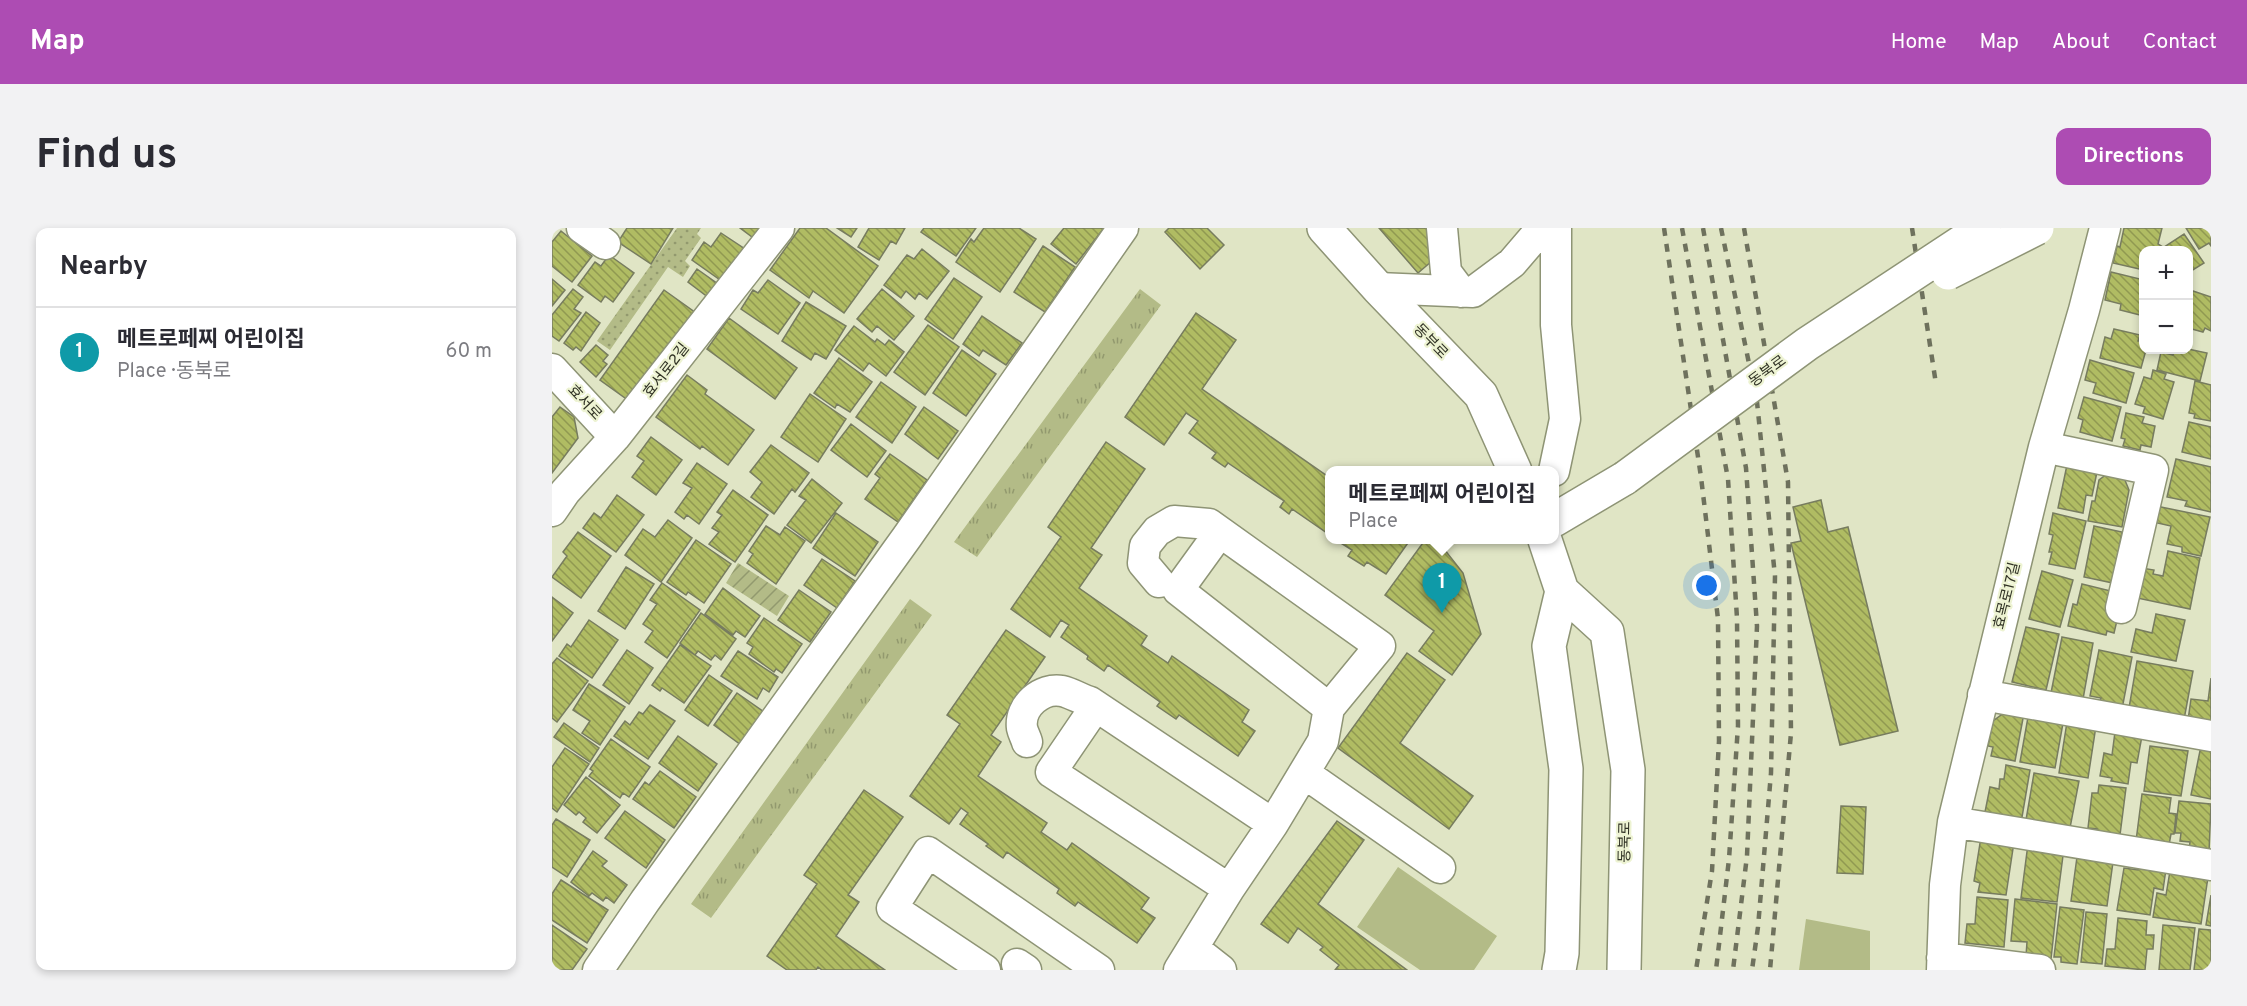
<!DOCTYPE html>
<meta charset="utf-8">
<style>
body{margin:0;font-family:Overpass,"Noto Sans KR",sans-serif;background:#f2f2f3;color:#2b2b33}
.controls{position:absolute;right:18px;top:18px;display:grid;overflow:hidden;border-radius:12px;box-shadow:0 3px 9px #0003}
.controls button{width:54px;height:54px;display:grid;place-items:center;padding:0;border:0;border-bottom:2px solid #e1e1e2;background:#fff;color:#2b2b33;font:30px sans-serif}
.you{position:absolute;left:1155px;top:358px;width:21px;height:21px;margin:-15px;border:4px solid #fff;border-radius:50%;background:#1a73e8;box-shadow:0 0 0 9px #1a73e833}
.badge{display:grid;place-items:center;width:39px;height:39px;border-radius:50%;background:#ad4cb3;color:#fff;font-size:20px;font-weight:700}
.pin{position:absolute;translate:-50% -50px;filter:drop-shadow(0 2px 3px #0008)}
.pin::after{content:'';position:absolute;top:32px;width:21px;height:18px;background:inherit;clip-path:polygon(0 0,100% 0,50% 100%)}
.popup{position:absolute;left:773px;top:238px;width:234px;height:78px;box-sizing:border-box;display:grid;place-content:center;border-radius:12px;background:#fff;filter:drop-shadow(0 2px 4px #0005);font-size:20px;white-space:nowrap;color:#7c7c81}
.popup b{font-size:22px;color:#2b2b33}
.popup::after{content:'';position:absolute;left:50%;top:100%;margin-left:-12px;border:12px solid transparent;border-top-color:#fff}
.list{margin:0;padding:0;list-style:none}
h2{display:flex;justify-content:space-between;align-items:center;height:78px;margin:0;padding:0 24px;font-size:26px}
h2 small{font-size:20px;font-weight:400;color:#7c7c81}
.list li{display:grid;grid-template-columns:39px 1fr auto;gap:18px;align-items:center;box-sizing:border-box;height:90px;padding:0 24px;border-top:2px solid #e1e1e2}
.list b{display:block;font-size:22px;white-space:nowrap}
.list p{margin:0;font-size:20px;white-space:nowrap;color:#7c7c81}
.list em{font-size:20px;font-style:normal;color:#7c7c81}
.map{position:relative;flex:none;width:1659px;height:742px;overflow:hidden;border-radius:12px}
header{display:flex;align-items:center;gap:36px;box-sizing:border-box;height:84px;padding:0 30px;background:#ad4cb3;color:#fff}
header strong{font-size:28px}
nav{display:flex;gap:33px;margin-inline-start:auto;font-size:21px}
.intro{display:flex;align-items:center;justify-content:space-between;box-sizing:border-box;height:144px;padding:0 36px}
h1{margin:0;font-size:42px}
.button{padding:15px 27px;border-radius:12px;background:#ad4cb3;color:#fff;font-size:21px;font-weight:700}
main{display:flex;gap:36px;padding:0 36px}
aside{flex:1;background:#fff;border-radius:12px;box-shadow:0 3px 9px #0003}
.map>svg:first-child{display:block}
.grass{fill:url(#grass-dots)}
.park{fill:url(#park-tufts)}
.garden{fill:url(#garden-furrows)}
.pitch{fill:#b3bb87}
.building{fill:url(#building-back-hatch);stroke:#777c5f;stroke-width:1.5}
.lines{fill:none;stroke-linecap:round;stroke-linejoin:round}
.minor-casing{stroke:#8e9475;stroke-width:33}
.major-casing{stroke:#8e9475;stroke-width:36}
.minor{stroke:#fff;stroke-width:30}
.major{stroke:#fff;stroke-width:33}
.rail{stroke:#6e715d;stroke-width:4.5;stroke-dasharray:8 8;stroke-linecap:butt}
.major-bridge-casing{stroke:#8e9475;stroke-width:36;stroke-linecap:butt}
.major-bridge{stroke:#fff;stroke-width:33}
.labels{text-anchor:middle;dominant-baseline:central;stroke-width:4.5;stroke-linejoin:round;paint-order:stroke}
.street-label{font-size:15px;fill:#303225;stroke:#edf3d2}
</style>
<header>
<strong>Map</strong>
<nav><a>Home</a><a>Map</a><a>About</a><a>Contact</a></nav>
</header>
<div class="intro"><h1>Find us</h1><a class="button">Directions</a></div>
<main>
<aside>
<h2>Nearby<small></small></h2>
<ul class="list">
<li><span class="badge" style="background:#0f9aa8">1</span><div><b>메트로페찌 어린이집</b><p>Place · 동북로</p></div><em>60 m</em></li>
</ul>
</aside>
<div class="map">
<svg width="1659" height="742" viewBox="0 0 1659 742">
<defs>
<pattern id="grass-dots" width="8" height="8" patternUnits="userSpaceOnUse" patternTransform="scale(1.5)"><rect width="8" height="8" fill="#b3bb87"/><path d="M2 2h.1M6 6h.1" fill="none" stroke="#92996e" stroke-width="1.8" stroke-linecap="round"/></pattern>
<pattern id="park-tufts" width="24" height="20" patternUnits="userSpaceOnUse" patternTransform="scale(1.5)"><rect width="24" height="20" fill="#b3bb87"/><path d="M3 7l-1-3M5 7V3M7 7l1-3M15 17l-1-3M17 17v-4M19 17l1-3" fill="none" stroke="#92996e"/></pattern>
<pattern id="garden-furrows" width="10" height="10" patternUnits="userSpaceOnUse" patternTransform="scale(1.5)"><rect width="10" height="10" fill="#b3bb87"/><path d="M-1 1l2-2M0 10L10 0M9 11l2-2" fill="none" stroke="#92996e"/></pattern>
<pattern id="building-back-hatch" width="6" height="6" patternUnits="userSpaceOnUse" patternTransform="scale(1.5)"><rect width="6" height="6" fill="#b0bc63"/><path d="M-1 5l2 2M0 0l6 6M5-1l2 2" fill="none" stroke="#909951"/></pattern>
</defs>
<rect width="100%" height="100%" fill="#e0e5c5"/>
<path class="grass" d="M125,0H149L145,6L149,10L133,33L138,38L131,49L116,39L58,122L45,113Z"/>
<path class="park" d="M588,61L609,77L425,329L402,314Z
M358,371L380,387L159,690L139,676Z"/>
<path class="garden" d="M186,335L237,368L225,388L174,355Z"/>
<path class="pitch" d="M846,639L945,708L922,742H868L805,699Z
M1254,691L1318,703V742H1247Z"/>
<path class="building" d="M75,0H121L99,36L66,14Z
M188,0H212L204,12Z
M248,0H274L326,38L292,85L261,63L257,70L218,42Z
M285,0H305L299,9Z
M317,0H353L344,16L339,13L327,32L306,19Z
M372,0H424L404,28L369,4Z
M432,0H467L484,11L448,64L404,34L419,11L422,14Z
M512,0H552L524,36L499,16Z
M617,0H655L672,17L648,41L613,4Z
M827,0H882L880,33L866,45Z
M1572,0H1610L1606,16L1611,19L1610,22H1592V42L1561,35L1565,18L1568,19Z
M1634,0H1659V18L1657,15L1647,21Z
M9,3L40,28L20,54L0,38V14Z
M169,5L193,21L171,54L140,32L152,14L159,19Z
M1632,6L1652,35L1636,45V22H1615L1612,19Z
M491,18L523,39L493,84L462,64Z
M370,21L397,43L375,71L367,65L363,71L354,63L349,70L332,57L355,27L362,31Z
M57,27L82,45L61,74L53,68L49,74L26,57L43,34L49,38Z
M145,41L166,56L157,70L136,54Z
M1559,44L1592,52V88L1568,82L1569,76L1553,72Z
M402,50L430,69L401,111L373,91Z
M0,51L13,62L0,78Z
M216,52L248,75L226,106L189,81L201,62L206,65Z
M21,61L31,69L22,81L29,85L7,113L0,108V87Z
M330,61L362,88L342,112L325,98L320,104L305,91Z
M112,62L144,85L80,175L48,152Z
M1641,63L1659,69V103L1653,100L1651,104L1636,100V78Z
M254,74L294,98L274,131L263,125L259,132L230,113Z
M34,84L48,95L29,123L24,119L21,122L12,115Z
M644,85L684,112L650,161L778,250V307L740,281L737,286L728,279L732,273L676,235L673,239L660,230L664,225L637,205L646,193L634,185L612,217L573,189Z
M430,88L470,115L454,137L431,122L427,128L411,116Z
M177,90L245,140L223,171L155,121Z
M376,97L407,119L373,167L342,144Z
M302,98L323,114L325,111L333,117L337,112L352,124L334,148L317,135L311,143L283,122Z
M1562,101L1588,107L1586,113L1592,114V122H1594L1589,140L1548,130L1553,109L1559,111Z
M44,117L56,127L51,133L55,136L44,149L28,134Z
M1636,121L1655,125L1648,153L1605,142L1609,124L1621,127L1623,122Z
M410,122L444,146L414,188L381,165Z
M287,130L320,154L298,184L285,176L283,180L262,165Z
M1538,132L1582,145L1574,175L1541,165L1544,155L1533,152Z
M1601,142L1614,146L1612,151L1622,154L1611,191L1591,185L1593,179L1583,176L1592,149L1599,151Z
M135,147L155,162L153,166L202,202L176,237L150,218L148,221L104,189Z
M1643,153L1659,157V193L1642,190L1643,186L1637,185Z
M329,154L364,179L340,215L304,189Z
M258,166L294,191L266,234L229,209Z
M1532,169L1569,179L1560,213L1528,204L1531,192L1526,190Z
M8,179L22,189L26,210L0,245V189Z
M372,179L406,203L386,231L353,206Z
M1574,185L1592,189L1590,195L1603,198L1599,219L1589,217L1588,222L1571,218L1573,211L1569,210Z
M1637,194L1659,199V231L1630,224Z
M299,196L334,223L315,249L279,222Z
M99,209L130,232L104,267L80,249L92,233L85,228Z
M554,214L593,241L539,320L550,327L527,360L595,408L589,417L616,435L620,428L697,482L690,494L703,503L686,528L627,487L624,491L605,478L608,474L556,437L552,443L535,431L536,428L509,409L517,397L509,392L498,409L459,381L509,309L496,299Z
M219,217L257,245L243,264L240,261L222,286L199,269L210,254L198,244Z
M338,226L375,252L346,294L313,271L328,250L323,246Z
M1624,231L1659,239V284L1633,278L1635,273L1615,269Z
M145,235L175,256L147,296L135,287L132,291L123,284L140,260L131,255Z
M1515,237L1545,244L1540,268L1534,267L1531,285L1506,280Z
M1559,243L1570,245L1577,262L1570,299L1536,293L1540,273H1543L1547,252Z
M260,251L290,275L259,315L235,297L254,272L247,268Z
M181,262L216,287L183,334L157,316L167,304L160,300L170,287L165,284Z
M65,267L92,287L64,324L31,300L42,285L49,290Z
M1269,272L1276,304L1296,299L1346,503L1288,517L1239,315L1249,313L1241,279Z
M1604,278L1658,289L1649,328L1630,324V319L1615,316L1619,298L1601,294Z
M284,285L326,314L303,348L261,320Z
M1501,285L1534,293L1523,341L1497,336L1500,324H1497L1501,307L1497,306Z
M116,292L140,310L109,354L73,327L91,301L103,309Z
M214,298L228,307L233,299L253,313L224,356L195,335L201,326L197,323Z
M1542,298L1570,304L1561,355L1532,349Z
M26,304L59,328L29,370L0,349L15,328L11,324Z
M144,312L179,336L152,375L136,364L134,367L115,354Z
M784,312H858L834,346L815,334L812,338L796,328L800,322Z
M873,312H885L911,345L929,406L900,447L867,423L882,403L833,367Z
M1616,323L1648,330L1638,381L1585,370L1590,340L1602,342L1601,346L1611,348Z
M270,331L303,353L285,380L252,357Z
M74,339L102,356L73,401L46,383Z
M1490,343L1521,352L1508,399L1477,391Z
M110,355L148,382L115,430L93,414L101,403L91,396L105,376L98,372Z
M1530,356L1563,364L1567,384L1562,405L1555,403L1554,407L1516,398L1521,376L1525,377Z
M171,360L208,388L193,409L184,403L181,407L153,386Z
M247,362L279,384L258,414L226,392Z
M0,369L21,385L0,413Z
M149,385L184,411L169,432L163,427L159,432L146,423L143,427L128,415Z
M1604,386L1633,392L1624,433L1579,424L1584,401L1600,405Z
M212,390L250,416L230,445L224,441L222,444L197,426L201,419L195,415Z
M37,392L66,412L40,450L7,428L15,416L19,419Z
M1474,399L1507,406L1494,462L1460,454Z
M454,402L493,429L439,507L449,514L426,548L495,595L489,604L515,622L520,615L597,670L589,681L603,690L585,715L526,674L523,678L505,665L507,661L455,624L451,630L434,618L436,616L408,596L416,585L409,580L397,596L358,568L408,496L395,487Z
M1510,409L1541,415L1531,471L1499,465Z
M128,417L159,438L132,475L110,460L108,463L100,457Z
M75,422L101,440L77,476L51,457Z
M1547,422L1580,429L1570,481L1547,476L1549,470L1538,468Z
M186,423L226,449L217,464L211,460L205,471L169,448Z
M855,425L893,452L848,515L921,568L897,601L786,520Z
M5,430L36,453L5,494L0,490V436Z
M1585,433L1641,443L1631,497L1577,480Z
M157,447L180,463L156,498L133,482Z
M1659,450V495L1636,492L1639,471L1656,473Z
M37,456L73,479L48,517L30,505L38,493L21,482Z
M185,465L212,484L189,517L162,497Z
M98,477L123,493L96,531L62,508L73,493L78,497L87,484L91,486Z
M1456,482L1472,485L1463,533L1439,528L1441,519L1436,518L1441,493Z
M1476,489L1511,495L1503,540L1468,534Z
M1515,494L1544,498L1536,550L1507,545Z
M12,495L47,520L38,534L2,509Z
M1563,504L1590,508L1585,535L1579,534L1576,556L1559,553L1560,550L1548,548L1552,525L1560,527Z
M126,508L165,536L146,563L107,535Z
M59,511L98,539L77,569L71,565L68,570L37,548L41,543L38,541Z
M1598,518L1636,523L1629,568L1592,563Z
M1649,518L1659,520V571L1639,567Z
M13,520L37,536L5,584L0,580V539Z
M1454,537L1478,542L1469,595L1433,584L1438,559L1447,561L1448,551H1452Z
M108,543L144,569L122,600L81,571L93,554L97,557Z
M1482,545L1527,553L1518,600L1474,592Z
M34,549L68,577L45,605L31,594L34,590L27,584L24,587L12,577Z
M1547,557L1574,560L1568,607L1545,604V601L1536,600L1540,565H1546Z
M312,562L351,589L296,667L307,674L284,708L333,742H270L266,739L264,742H235L215,728L265,656L252,647Z
M1590,566L1619,570L1617,585L1624,586L1622,606H1619L1617,617L1584,613Z
M1627,573L1659,576L1657,624L1637,622L1638,614L1628,613L1629,605H1623Z
M1289,578L1314,579L1311,646L1285,645Z
M73,583L113,612L94,640L53,610Z
M4,591L38,612L15,649L0,639V597Z
M785,593L812,612L766,676L855,742H783L787,737L768,722L771,719L746,700L736,715L709,696Z
M1429,609L1462,614L1454,667L1426,664L1428,655L1422,653Z
M1476,616L1512,620L1505,674L1469,670Z
M41,623L55,633L50,638L75,657L62,675L54,669L51,673L40,665L37,668L19,654Z
M1525,629L1561,634L1555,678L1519,673Z
M1587,637L1614,641L1611,662L1602,660L1598,687L1565,682L1572,640L1586,642Z
M1618,643L1656,649L1649,696L1601,689L1605,665L1614,667Z
M9,652L56,682L35,715L0,692V666Z
M1659,667V698L1654,697Z
M1425,669L1456,672L1452,719L1413,715L1415,696H1423Z
M1463,671L1505,676L1499,731L1474,728L1475,714L1459,713Z
M1508,679L1532,682L1525,736L1509,734V729H1502Z
M1534,684L1555,686L1550,736L1529,734Z
M1566,690L1595,693L1594,707H1602L1601,721H1595L1593,742L1553,738L1555,721H1563Z
M0,697L35,721L20,742H0Z
M1611,697L1643,700L1638,742H1607Z
M1647,701L1659,702V742H1642Z"/>
<g class="lines">
<g class="minor-casing">
<path id="minor" d="M30,0L53,16
M890,0L894,44L909,64
M826,60L921,64L960,35L990,0
M0,141L63,209
M1492,219L1601,242L1569,380
M1002,243L1013,191L1004,97V0
M0,283L13,264L63,209L227,0
M668,304L626,362L777,480
M607,354L591,335L593,318L605,303L622,293L657,296L828,418L777,480L771,513L721,596L677,661L627,742
M1431,467L1659,508
M544,478L499,544L677,661
M475,514C474,510 471,505 470,500C467,478 490,459 510,463C519,465 529,471 538,474L721,596
M752,545L888,640
M1401,594L1659,637
M641,720L669,742
M1390,730L1488,742
M465,736L474,742
M46,742L93,673L355,309L571,0
M433,742L340,680L376,624L547,742
M1390,742L1393,657L1401,594L1492,219L1532,82L1553,0"/>
</g>
<g class="major-casing">
<path id="major" d="M772,0L826,60L929,167L963,243
M1002,292L1073,250
M993,312L1010,363L1055,404L1076,542L1072,742
M1007,742L1010,725L1014,541L997,418L1010,363"/>
</g>
<use href="#minor" class="minor"/>
<use href="#major" class="major"/>
<path class="rail" d="M1112,0L1149,249L1166,391L1167,513L1160,643L1144,742
M1130,0L1176,251L1185,390L1186,498L1177,631L1164,742
M1151,0L1194,240L1205,398L1195,628L1181,742
M1169,0L1205,174L1223,348L1219,545L1206,699L1200,742
M1192,0L1236,254L1239,505L1218,742
M1360,0L1384,156"/>
<g class="major-bridge-casing">
<path id="major-bridge" d="M1396,45L1485,0
M1073,250L1255,116L1431,0"/>
</g>
<use href="#major-bridge" class="major-bridge"/>
</g>
<g class="labels">
<g class="street-label">
<text transform="translate(878 114) rotate(46)">동부로</text>
<text transform="translate(115 143) rotate(-52)">효서로2길</text>
<text transform="translate(1216 144) rotate(-36)">동북로</text>
<text transform="translate(32 175) rotate(47)">효서로</text>
<text transform="translate(1456 368) rotate(-76)">효목로17길</text>
<text transform="translate(1074 614) rotate(-89)">동북로</text>
</g>
</g>
</svg>
<div class="controls">
<button>+</button>
<button>−</button>
</div>
<div class="you"></div>
<div class="pin badge" style="left:890px;top:385px;background:#0f9aa8">1</div>
<div class="popup"><b>메트로페찌 어린이집</b>Place</div>
</div>
</main>
